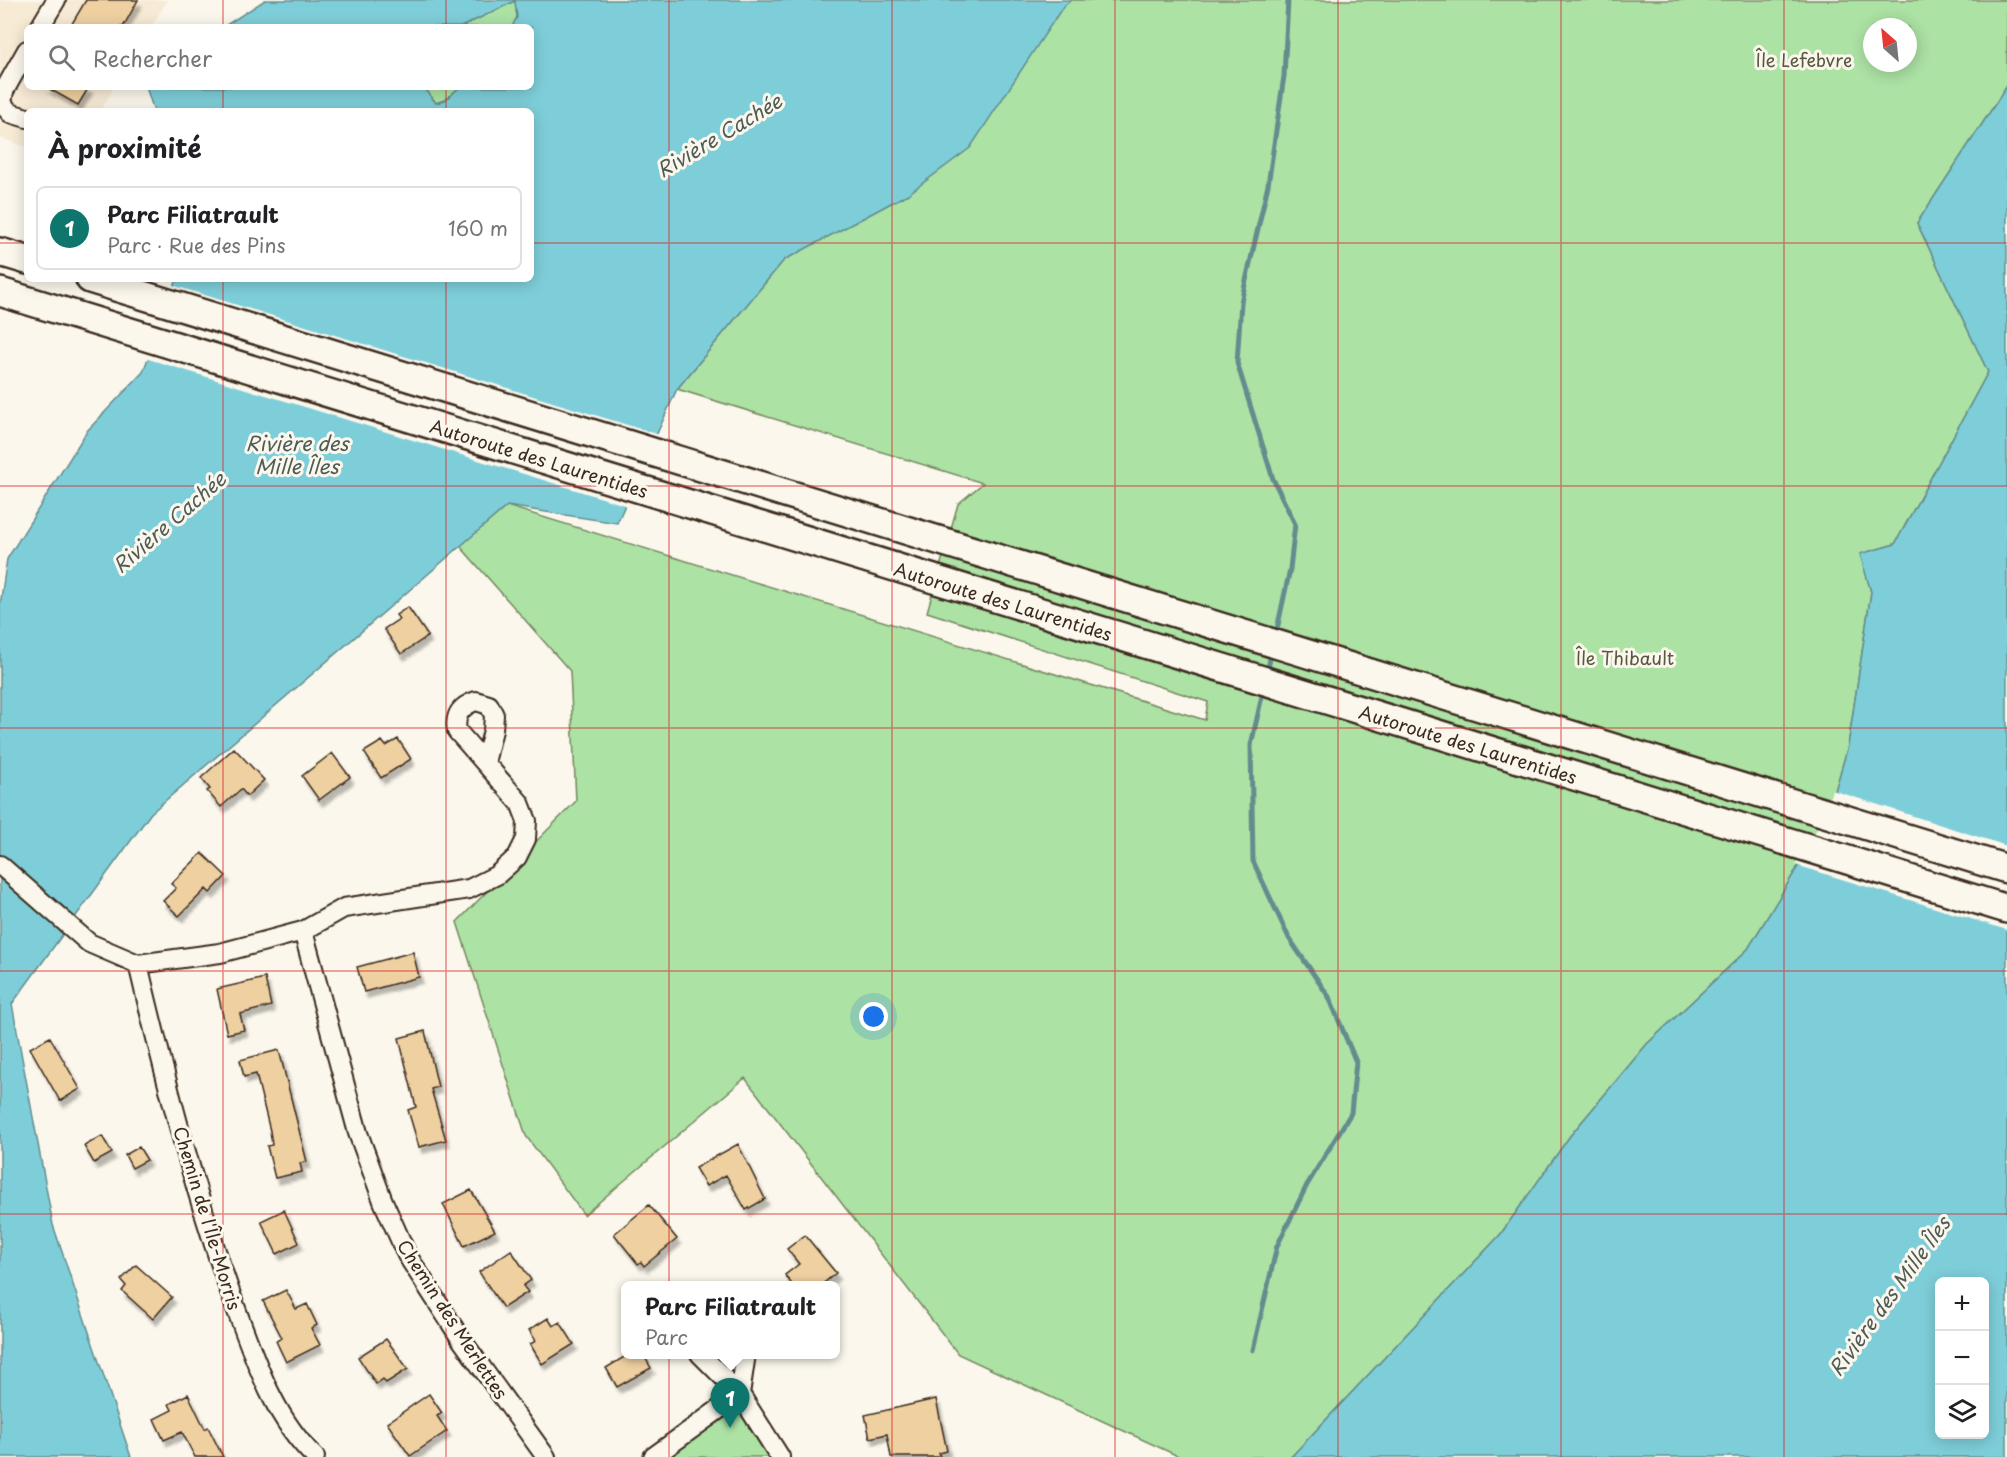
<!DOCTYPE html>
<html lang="fr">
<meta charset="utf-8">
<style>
body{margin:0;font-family:"Playpen Sans",sans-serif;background:#f2f2f2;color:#202124}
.controls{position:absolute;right:18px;bottom:18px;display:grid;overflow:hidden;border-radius:9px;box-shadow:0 3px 15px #0003}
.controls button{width:54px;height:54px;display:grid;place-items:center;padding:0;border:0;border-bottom:2px solid #e0e0e0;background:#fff;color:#202124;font:30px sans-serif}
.compass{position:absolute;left:1863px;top:18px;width:54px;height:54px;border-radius:50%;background:#fff;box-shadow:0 3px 15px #0003;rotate:333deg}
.you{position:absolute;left:874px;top:1017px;width:21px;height:21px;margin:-15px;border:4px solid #fff;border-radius:50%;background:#1a73e8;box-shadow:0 0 0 9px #1a73e833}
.badge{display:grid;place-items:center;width:39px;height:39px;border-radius:50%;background:#0f766e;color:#fff;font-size:20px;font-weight:700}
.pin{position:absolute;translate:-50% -50px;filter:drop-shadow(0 2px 3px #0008)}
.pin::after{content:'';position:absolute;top:32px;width:21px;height:18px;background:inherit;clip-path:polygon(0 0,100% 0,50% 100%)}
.popup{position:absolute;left:621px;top:1281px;width:219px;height:78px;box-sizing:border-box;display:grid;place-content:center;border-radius:9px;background:#fff;filter:drop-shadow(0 2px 4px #0005);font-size:20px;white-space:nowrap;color:#757577}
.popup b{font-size:22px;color:#202124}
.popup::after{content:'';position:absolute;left:50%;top:100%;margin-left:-12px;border:12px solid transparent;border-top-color:#fff}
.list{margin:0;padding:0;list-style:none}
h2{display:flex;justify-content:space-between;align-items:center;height:78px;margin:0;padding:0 24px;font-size:26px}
h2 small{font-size:20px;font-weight:400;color:#757577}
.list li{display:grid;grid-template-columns:39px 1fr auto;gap:18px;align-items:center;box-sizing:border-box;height:84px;margin:0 12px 12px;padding:0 12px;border:2px solid #e0e0e0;border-radius:9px}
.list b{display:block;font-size:22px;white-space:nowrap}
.list p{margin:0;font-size:20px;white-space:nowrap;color:#757577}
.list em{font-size:20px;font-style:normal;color:#757577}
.icon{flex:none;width:33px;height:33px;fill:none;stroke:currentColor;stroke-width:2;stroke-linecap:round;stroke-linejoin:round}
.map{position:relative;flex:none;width:2007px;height:1457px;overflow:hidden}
.search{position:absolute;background:#fff;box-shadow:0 3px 15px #0003;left:24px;top:24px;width:510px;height:66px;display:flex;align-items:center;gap:15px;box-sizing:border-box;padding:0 21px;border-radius:9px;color:#757577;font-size:22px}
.panel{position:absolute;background:#fff;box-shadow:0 3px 15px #0003;left:24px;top:108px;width:510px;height:174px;border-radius:9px}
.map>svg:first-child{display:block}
.built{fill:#f7ebd6}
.green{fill:#ace2a4;stroke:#748661;stroke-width:1.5;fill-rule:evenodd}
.water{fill:#7eced9;stroke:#638c8e;stroke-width:1.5;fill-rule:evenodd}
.pier{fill:#fbf7ec}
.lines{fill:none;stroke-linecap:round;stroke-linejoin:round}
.stream{stroke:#638c8e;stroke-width:5}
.building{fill:#eed0a1;stroke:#3b2a1e;stroke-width:1.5;filter:url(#shadow)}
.minor-casing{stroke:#3b2a1e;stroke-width:22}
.highway-casing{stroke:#3b2a1e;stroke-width:32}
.minor{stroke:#fbf7ec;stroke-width:18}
.highway{stroke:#fbf7ec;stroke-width:27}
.grid{fill:none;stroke:#d62828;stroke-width:1.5;stroke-opacity:0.55}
.labels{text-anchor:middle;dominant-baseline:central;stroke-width:6;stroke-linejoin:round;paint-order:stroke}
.park-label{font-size:18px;fill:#575840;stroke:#fbf7ec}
.street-label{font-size:18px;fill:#3b2a1e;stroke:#fbf7ec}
.water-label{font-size:20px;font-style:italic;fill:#4f5b56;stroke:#fbf7ec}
</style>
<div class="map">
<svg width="2007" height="1457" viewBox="0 0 2007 1457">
<defs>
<filter id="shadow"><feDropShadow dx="3.5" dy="6" stdDeviation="1.5" flood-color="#0004"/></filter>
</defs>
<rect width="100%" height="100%" fill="#fbf7ec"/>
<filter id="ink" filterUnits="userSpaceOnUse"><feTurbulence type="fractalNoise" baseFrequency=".0167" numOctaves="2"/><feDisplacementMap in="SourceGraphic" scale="12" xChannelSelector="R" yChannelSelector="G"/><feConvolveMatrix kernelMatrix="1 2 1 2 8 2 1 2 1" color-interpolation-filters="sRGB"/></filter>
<g filter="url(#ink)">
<path class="built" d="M0,0H168L151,27H27V87H114L101,111H27V147L0,138Z"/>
<path class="green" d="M515,0L517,17L512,27H461Z
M1071,0H2007V86L1917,223L1988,372L1895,544L1861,554L1871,592L1848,746L1827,819L1748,949L1647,1044L1570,1136L1500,1235L1291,1457H1180L958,1354L745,1078L584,1215L526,1136L457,922L576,801L570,671L460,546L507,506L1205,720L1208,702L927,612L958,504L983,483L677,389L784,260L908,194L1062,7ZM1872,27H1908V63H1872Z
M427,87H460L445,100L436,103L426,90Z
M739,1399L774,1457H670Z"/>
<path class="water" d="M265,0H1071L1062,8L970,148L908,194L784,260L677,389L617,523L507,506L151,813L12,1004L53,1225L131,1457H0V605L7,559L87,431L143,372L177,279H531V111H154L146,87H427L426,90L436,103L445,100L460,87H531V27H512L517,17L515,1L461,27H223Z
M2007,86V1457H1291L1500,1235L1570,1136L1647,1044L1748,949L1827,819L1848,746L1871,592L1860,554L1895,544L1988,372L1917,223ZM1940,1282H1984V1434H1940Z"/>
<path class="pier" d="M172,285L660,435L628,506L145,358Z
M1832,790L2007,846V930L1796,865L1824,817Z"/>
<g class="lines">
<path class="stream" d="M1276,634L1290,569L1295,524L1273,479L1237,363L1241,302L1268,185L1284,76L1288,0
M1267,673L1272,649
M1253,1350L1277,1246L1307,1185L1351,1113L1356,1062L1329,997L1289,938L1253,861L1251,745L1264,687"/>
</g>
<path class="building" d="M86,0H138L123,27H70Z
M46,87H89L78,105Z
M408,607L428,636L401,654L384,629L399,619L396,615Z
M398,739L411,759L381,778L364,752L382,741L386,746Z
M234,748L264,780L247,796L241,789L221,807L207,791L210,789L201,778Z
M332,753L350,777L319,800L302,776Z
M202,853L226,876L210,893L206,889L179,916L163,901L176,888L171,884Z
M413,952L419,977L364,992L357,967Z
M265,978L271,1006L240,1014L244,1030L227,1034L217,989Z
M425,1031L438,1087L431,1089L446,1140L419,1147L408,1110L416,1107L399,1038Z
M50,1037L80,1089L60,1101L30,1048Z
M279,1050L307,1162L300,1163L302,1172L275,1178L267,1146L272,1145L270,1131L256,1074L244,1077L240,1060Z
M102,1136L112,1153L94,1163L84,1146Z
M738,1144L765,1199L746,1210L726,1175L706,1186L695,1168Z
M139,1147L147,1160L132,1168L125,1155Z
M471,1190L495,1231L464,1246L443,1204Z
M649,1205L677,1239L644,1266L641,1262L638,1264L614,1234Z
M284,1210L299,1243L277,1254L261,1221Z
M805,1235L836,1273L820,1286H793L785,1275L799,1264L787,1249Z
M511,1250L531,1280L523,1286L528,1292L503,1308L479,1272Z
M136,1265L172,1297L153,1319L122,1291L126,1286L121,1280Z
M286,1290L296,1309L307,1304L317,1325L311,1328L320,1345L286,1362L276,1341L282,1338L263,1301Z
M548,1318L553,1326L560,1322L574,1344L542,1364L530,1344L536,1341L529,1330Z
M386,1339L408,1369L386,1383L383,1379L376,1384L358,1357Z
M629,1354H643L651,1368L617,1387L606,1368Z
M188,1394L205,1429L208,1427L223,1457H195L182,1432L164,1440L154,1419L172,1410L169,1404Z
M429,1394L442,1413L437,1416L447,1431L410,1456L387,1423Z
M936,1399L947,1451L939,1453L940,1457H891L887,1434L870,1438L865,1415Z"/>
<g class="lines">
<g class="minor-casing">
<path id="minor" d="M40,27L56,0
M27,50L4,91L2,103L10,113L27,118
M0,865L89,943L138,964L220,953L303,931L344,908L469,889L497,875L517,857L526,839L527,821L520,803L457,731C454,715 461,706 476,701L489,705L494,715L493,730L485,763
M303,931L358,1133L383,1201L407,1255L461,1339L546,1457
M138,964C166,1082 196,1200 238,1314C257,1365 275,1419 315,1457
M700,1354L740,1394L746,1354
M653,1457L740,1394L780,1457"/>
</g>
<g class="highway-casing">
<path id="highway" d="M0,252L27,260
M90,279L2007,869
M0,292L2007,909"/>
</g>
<use href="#minor" class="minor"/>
<use href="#highway" class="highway"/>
</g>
</g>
<path class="grid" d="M223,0V27M446,0V27M669,0V1457M892,0V1457M1115,0V1457M1338,0V1457M1561,0V1457M1784,0V1457M223,87V111M446,87V111M0,243H27M531,243H2007M223,279V1457M446,279V1457M0,486H2007M0,728H2007M0,971H2007M0,1214H2007"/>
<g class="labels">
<g class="park-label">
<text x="1804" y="59">Île Lefebvre</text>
<text x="1625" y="657">Île Thibault</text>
</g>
<g class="street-label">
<text transform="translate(539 458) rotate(17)">Autoroute des Laurentides</text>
<text transform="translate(1003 601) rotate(17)">Autoroute des Laurentides</text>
<text transform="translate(1468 744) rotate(17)">Autoroute des Laurentides</text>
<text transform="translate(208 1218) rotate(73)">Chemin de l'Île-Morris</text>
<text transform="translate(453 1319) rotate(57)">Chemin des Merlettes</text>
</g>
<g class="water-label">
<text transform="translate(719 135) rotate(-31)">Rivière Cachée</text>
<text x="297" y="443">Rivière des<tspan x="297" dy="23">Mille Îles</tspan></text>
<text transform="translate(169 522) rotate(-41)">Rivière Cachée</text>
<text transform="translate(1889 1296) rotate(-54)">Rivière des Mille Îles</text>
</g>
</g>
</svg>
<div class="controls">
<button>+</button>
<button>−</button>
<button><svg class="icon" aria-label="layers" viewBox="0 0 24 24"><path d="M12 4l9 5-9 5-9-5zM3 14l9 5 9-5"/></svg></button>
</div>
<svg class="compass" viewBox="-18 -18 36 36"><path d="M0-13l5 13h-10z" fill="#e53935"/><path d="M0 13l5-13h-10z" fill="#757577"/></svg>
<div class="you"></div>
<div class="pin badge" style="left:730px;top:1428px">1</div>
<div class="popup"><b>Parc Filiatrault</b>Parc</div>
<div class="search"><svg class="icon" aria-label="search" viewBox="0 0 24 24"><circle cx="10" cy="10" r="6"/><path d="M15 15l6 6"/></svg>Rechercher</div>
<section class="panel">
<h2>À proximité<small></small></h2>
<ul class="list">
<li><span class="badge">1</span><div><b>Parc Filiatrault</b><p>Parc · Rue des Pins</p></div><em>160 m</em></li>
</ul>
</section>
</div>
